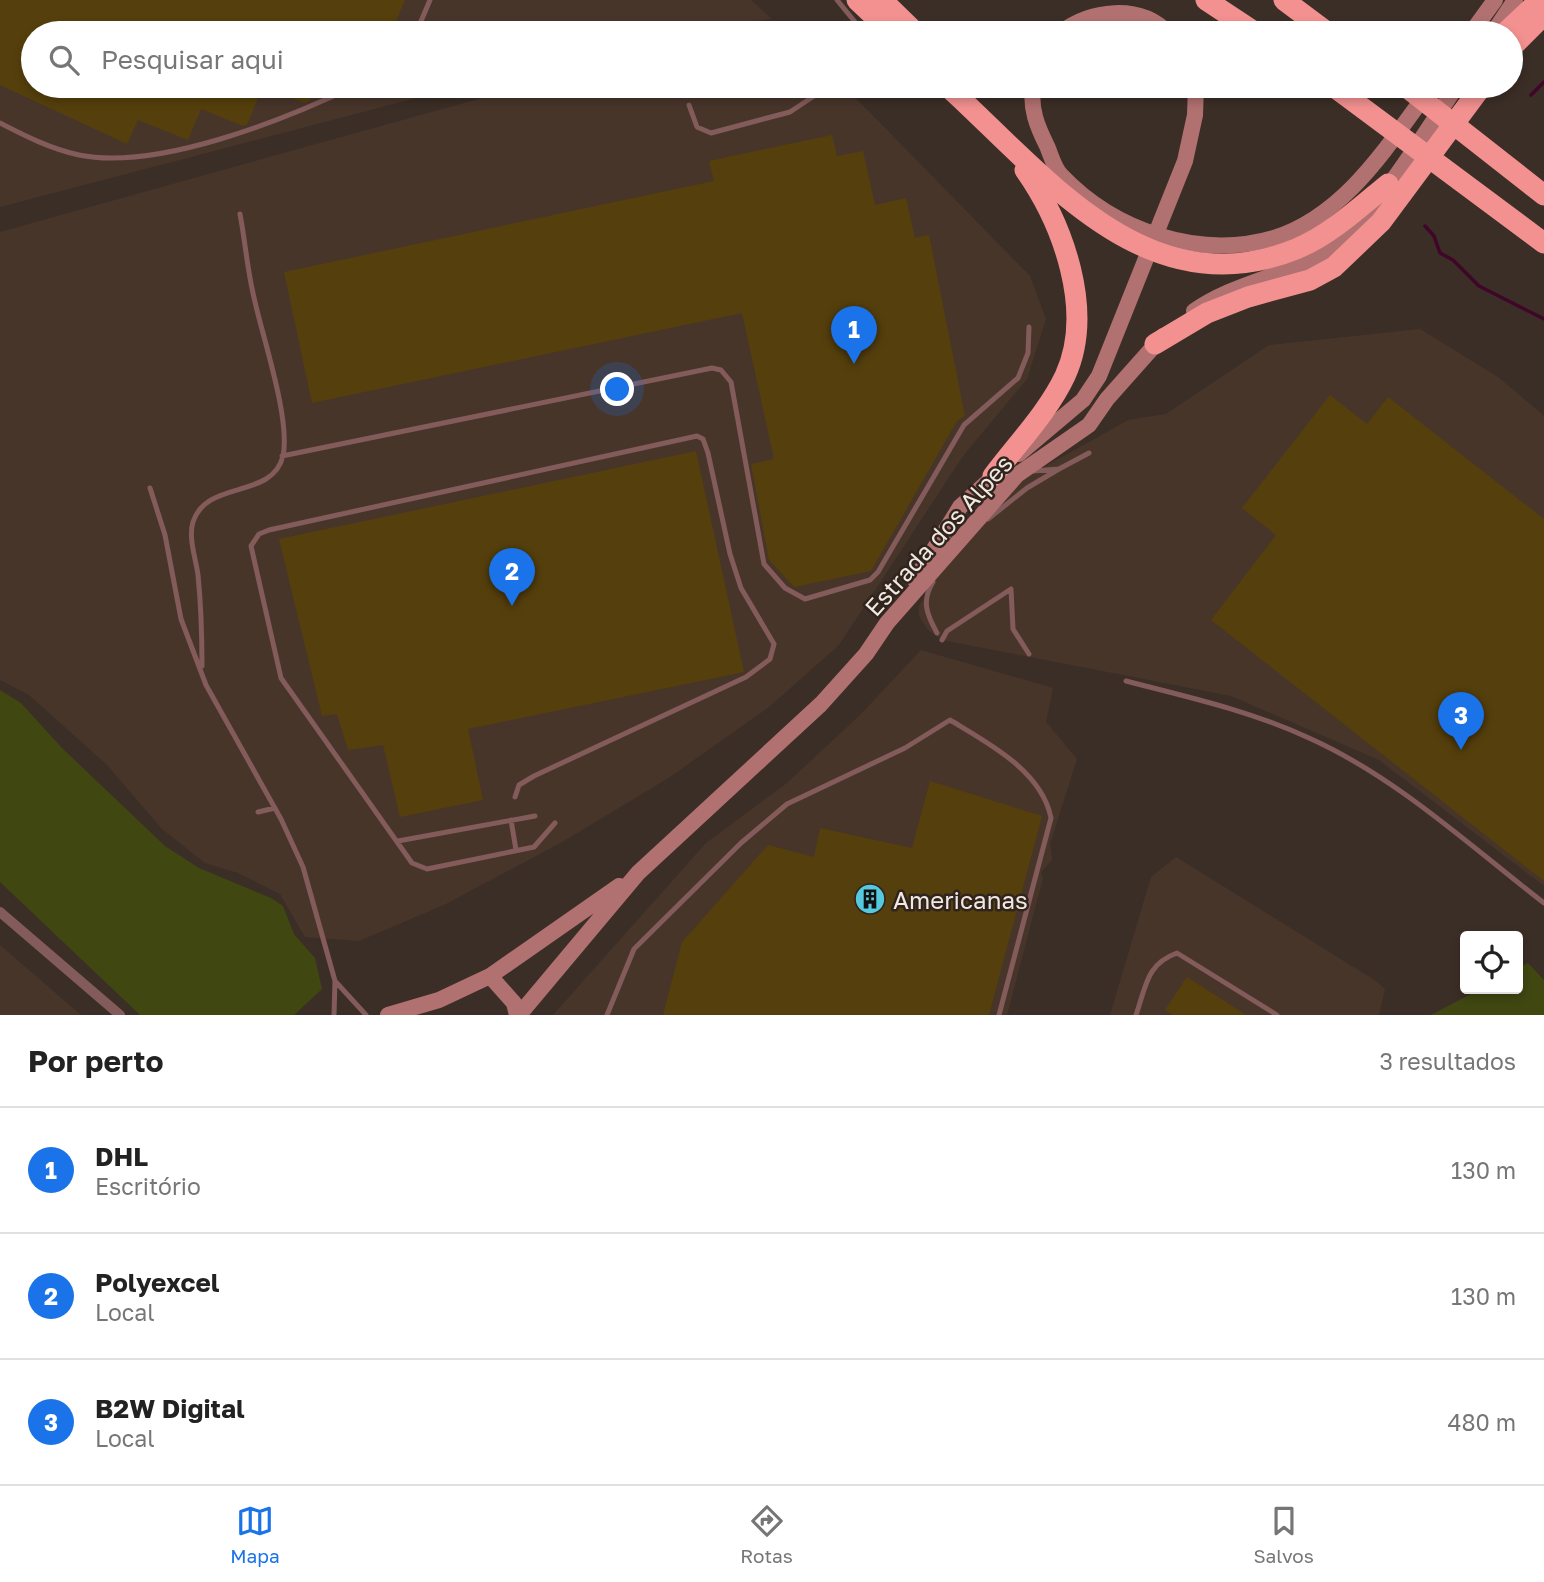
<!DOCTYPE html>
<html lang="pt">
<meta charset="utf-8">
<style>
body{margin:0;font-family:"Golos Text",sans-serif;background:#f6f6f6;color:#222}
.controls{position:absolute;right:21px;bottom:21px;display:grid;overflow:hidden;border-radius:7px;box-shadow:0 4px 10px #0003}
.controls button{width:63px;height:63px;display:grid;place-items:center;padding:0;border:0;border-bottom:2px solid #e0e0e0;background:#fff;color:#222;font:35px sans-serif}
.you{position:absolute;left:618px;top:390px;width:24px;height:24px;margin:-18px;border:5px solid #fff;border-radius:50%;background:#1a73e8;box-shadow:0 0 0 10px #1a73e833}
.badge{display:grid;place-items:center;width:46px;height:46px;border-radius:50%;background:#1a73e8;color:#fff;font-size:23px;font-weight:700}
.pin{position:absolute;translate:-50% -58px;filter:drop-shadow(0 2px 4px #0008)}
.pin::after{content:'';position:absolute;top:37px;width:24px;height:21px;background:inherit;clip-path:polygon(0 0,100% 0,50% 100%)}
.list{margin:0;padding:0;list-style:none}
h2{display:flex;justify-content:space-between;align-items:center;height:91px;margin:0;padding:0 28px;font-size:30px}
h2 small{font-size:23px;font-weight:400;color:#767676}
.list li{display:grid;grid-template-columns:46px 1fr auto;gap:21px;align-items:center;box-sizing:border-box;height:126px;padding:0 28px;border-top:2px solid #e0e0e0}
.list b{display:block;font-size:26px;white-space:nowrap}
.list p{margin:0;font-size:23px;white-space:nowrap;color:#767676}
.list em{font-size:23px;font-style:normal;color:#767676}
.icon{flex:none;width:38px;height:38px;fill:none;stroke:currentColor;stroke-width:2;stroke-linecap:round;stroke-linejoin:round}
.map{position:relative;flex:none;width:1544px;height:1015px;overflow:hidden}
.search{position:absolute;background:#fff;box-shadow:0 4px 10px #0003;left:21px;right:21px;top:21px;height:77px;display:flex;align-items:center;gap:18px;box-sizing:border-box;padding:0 24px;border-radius:38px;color:#767676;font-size:26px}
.sheet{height:469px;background:#fff}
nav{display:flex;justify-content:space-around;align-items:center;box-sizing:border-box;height:98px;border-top:2px solid #e0e0e0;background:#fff;font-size:19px;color:#767676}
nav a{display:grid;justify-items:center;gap:4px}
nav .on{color:#1a73e8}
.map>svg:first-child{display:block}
.built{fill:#48352a}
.green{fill:#404711}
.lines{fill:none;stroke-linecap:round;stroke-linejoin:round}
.stream{stroke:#400629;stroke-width:3.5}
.building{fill:#553f0c}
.lane{stroke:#835b5a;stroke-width:5}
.street{stroke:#835b5a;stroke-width:10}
.secondary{stroke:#b17170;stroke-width:16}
.highway{stroke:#f39190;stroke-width:21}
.labels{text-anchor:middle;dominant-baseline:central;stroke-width:5;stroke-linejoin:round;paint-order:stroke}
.street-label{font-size:24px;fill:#f1e8e3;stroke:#30241d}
.poi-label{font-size:24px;fill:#f1e8e3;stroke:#30241d;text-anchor:start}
</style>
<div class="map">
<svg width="1544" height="1015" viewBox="0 0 1544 1015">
<rect width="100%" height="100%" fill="#3b2e26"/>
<path class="built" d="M0,0H751L772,19L661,33H33V86H462L0,207Z
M525,86H844L1030,276L1046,319L1027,379L963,456L839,645L769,707L670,777L564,841L446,904L359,941L305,937L280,894L238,873L205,863L162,829L107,765L29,695L0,680V232Z
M1420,329L1498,377L1544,416V886L1379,760L1231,696L942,640L928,630L919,616V606L960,536L1016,483L1128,420L1166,414L1269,345Z
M921,650L1053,688L1046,722L1077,759L1050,844L1052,860L1041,872L1043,878L1007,1015H553L706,843L787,783L861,714Z
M1176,857L1376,981L1385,989L1379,1015H1110L1151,877Z
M0,945L81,1015H0Z"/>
<path class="green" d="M0,690L21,703L62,748L165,846L199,868L271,898L283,906L294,934L315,958L322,989L294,1015H140L0,882Z
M1528,963L1544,980V1015H1431L1480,989H1518V968Z"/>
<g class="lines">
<path class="stream" d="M1531,95L1544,82
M1425,226L1434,236L1440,253L1453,260L1479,286L1544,319"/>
</g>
<path class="building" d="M0,0H405L391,33H33V86H315L309,101L304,103L263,86L247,125L243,126L201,109L188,140L138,120L127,144L0,85Z
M832,135L837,156L863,151L875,205L906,198L915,238L929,235L965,416L957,421L871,571L794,587L769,560L751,464L774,459L742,313L312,403L284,272L714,181L709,161Z
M1330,395L1367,424L1388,397L1544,519V881L1211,620L1276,535L1242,508Z
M696,451L744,672L468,729L483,800L400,817L383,745L348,750L337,714L322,716L279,539Z
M930,781L1042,816L989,1015H663L682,942L768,845L814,857L820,828L912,848Z
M1187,977L1246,1015H1173L1165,1010Z"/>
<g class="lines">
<path class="lane" d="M837,0L864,33
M416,33L430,0
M689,105L697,127L711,133L790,112L829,86
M0,123C25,136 51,149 79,155C157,171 284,120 355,86
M282,456L712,368L721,370L731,382L764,564L785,588L805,599L870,580L878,572L964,425L1018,378L1028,353L1029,327
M1033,471L1059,469L1089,453
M150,488L165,535L181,619L206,685L281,819L303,867L335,981L334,1015
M988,519L1027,488L1059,469
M933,582C921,601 927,615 937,633
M1011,589L1013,629L1029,654
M942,640L947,631L1011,589
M202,666C202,635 201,605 198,575C196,559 188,538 193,522C207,479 272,500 283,456C291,418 261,333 253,293C247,267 245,240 240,214
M1126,681C1188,697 1251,711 1309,738C1396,777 1469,845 1544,903
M515,797L519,785L534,776L746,677L770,659L774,644L741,588L730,554L708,453L703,439L697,436L269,530L259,534L251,546L281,678L412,863L427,869L534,847L555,823
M258,812L275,808
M511,820L516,850
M398,841L535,816
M335,981L366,1015
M607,1015L634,949L741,843L787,804L905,748L950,720C988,743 1042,771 1051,818L999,1015
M1136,1015C1146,987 1146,964 1177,953L1277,1015"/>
<path class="street" d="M0,912L120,1015"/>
<path class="secondary" d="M1060,33C1090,10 1139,3 1168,33
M1471,33L1495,0
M1493,33L1515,0
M1033,86C1030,109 1037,126 1047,146C1051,155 1054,168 1061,175C1114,231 1199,260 1274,238C1347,215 1389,143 1432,86
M1194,311C1234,283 1283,277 1325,252C1373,222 1423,134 1457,86
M1019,454L1083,400L1099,376L1185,161L1195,115L1196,86
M915,580L960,507L1002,469
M490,976L514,1003L517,1015
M388,1015L439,1000L490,976L619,886
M519,1015L638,873L821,704L866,654L887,623L1017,475L1089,425L1107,399L1163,336"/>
<path class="highway" d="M857,0L892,33
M882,0L916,33
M1206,0L1256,33
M1284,0L1328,33
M1505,33L1540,0
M1511,48L1544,15
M947,86C1044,174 1147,310 1296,249C1330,235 1360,207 1388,184
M1333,86L1544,243
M1405,86L1544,195
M1155,344L1207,313L1248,297L1310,280L1334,267L1381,222L1482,86
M993,476C1017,444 1048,412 1065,376C1095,311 1063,224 1025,170"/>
</g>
<defs>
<g id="building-disc" transform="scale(1.575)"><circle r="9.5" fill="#55cadf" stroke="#30241d"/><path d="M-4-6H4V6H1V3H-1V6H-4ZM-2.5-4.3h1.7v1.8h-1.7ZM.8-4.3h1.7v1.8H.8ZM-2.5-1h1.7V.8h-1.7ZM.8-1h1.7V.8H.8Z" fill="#111"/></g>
</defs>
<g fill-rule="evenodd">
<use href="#building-disc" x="870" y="899"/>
</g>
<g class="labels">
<g class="street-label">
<text transform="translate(938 535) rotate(-48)">Estrada dos Alpes</text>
</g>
<g class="poi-label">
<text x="893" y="899">Americanas</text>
</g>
</g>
</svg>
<div class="controls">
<button><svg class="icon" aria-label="locate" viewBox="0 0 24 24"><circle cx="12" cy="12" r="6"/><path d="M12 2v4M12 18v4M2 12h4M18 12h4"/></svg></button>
</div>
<div class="you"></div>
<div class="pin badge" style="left:854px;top:364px">1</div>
<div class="pin badge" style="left:512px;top:606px">2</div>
<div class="pin badge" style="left:1461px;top:750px">3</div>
<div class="search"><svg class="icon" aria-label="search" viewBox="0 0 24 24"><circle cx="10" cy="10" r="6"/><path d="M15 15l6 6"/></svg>Pesquisar aqui</div>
</div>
<section class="sheet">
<h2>Por perto<small>3 resultados</small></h2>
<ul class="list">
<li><span class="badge">1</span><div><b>DHL</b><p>Escritório</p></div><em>130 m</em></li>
<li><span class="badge">2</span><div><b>Polyexcel</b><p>Local</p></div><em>130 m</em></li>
<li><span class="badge">3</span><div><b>B2W Digital</b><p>Local</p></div><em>480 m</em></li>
</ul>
</section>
<nav>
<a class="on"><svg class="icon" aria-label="map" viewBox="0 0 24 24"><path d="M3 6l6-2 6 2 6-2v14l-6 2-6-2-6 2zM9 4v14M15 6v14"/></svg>Mapa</a>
<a><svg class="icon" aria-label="directions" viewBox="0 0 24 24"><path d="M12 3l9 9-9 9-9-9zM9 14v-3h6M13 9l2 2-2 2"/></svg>Rotas</a>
<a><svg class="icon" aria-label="saved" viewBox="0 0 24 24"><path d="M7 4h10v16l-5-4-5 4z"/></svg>Salvos</a>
</nav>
